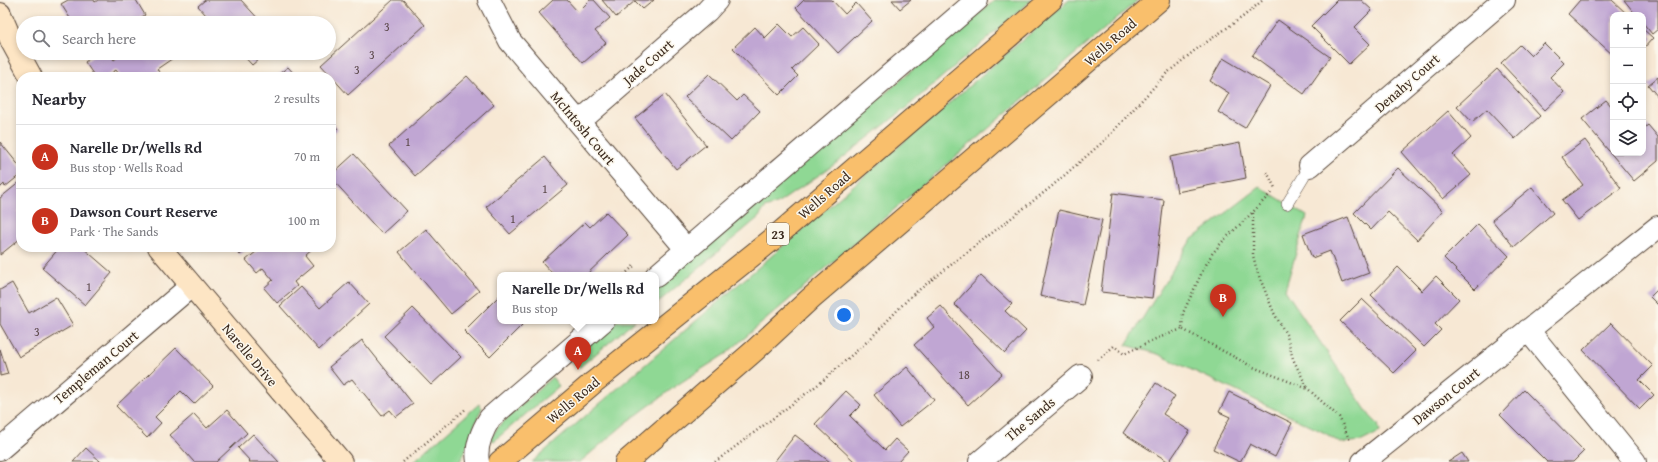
<!DOCTYPE html>
<meta charset="utf-8">
<style>
body{margin:0;font-family:"Gentium Book Plus",serif;background:#f2f2f3;color:#2b2b33}
.controls{position:absolute;right:12px;top:12px;display:grid;overflow:hidden;border-radius:8px;box-shadow:0 2px 6px #0003}
.controls button{width:36px;height:36px;display:grid;place-items:center;padding:0;border:0;border-bottom:1px solid #e1e1e2;background:#fff;color:#2b2b33;font:20px sans-serif}
.you{position:absolute;left:844px;top:315px;width:14px;height:14px;margin:-10px;border:3px solid #fff;border-radius:50%;background:#1a73e8;box-shadow:0 0 0 6px #1a73e833}
.badge{display:grid;place-items:center;width:26px;height:26px;border-radius:50%;background:#c8321e;color:#fff;font-size:13px;font-weight:700}
.pin{position:absolute;translate:-50% -33px;filter:drop-shadow(0 1px 2px #0008)}
.pin::after{content:'';position:absolute;top:21px;width:14px;height:12px;background:inherit;clip-path:polygon(0 0,100% 0,50% 100%)}
.popup{position:absolute;left:497px;top:272px;width:162px;height:52px;box-sizing:border-box;display:grid;place-content:center;border-radius:8px;background:#fff;filter:drop-shadow(0 1px 3px #0005);font-size:13px;white-space:nowrap;color:#7c7c81}
.popup b{font-size:15px;color:#2b2b33}
.popup::after{content:'';position:absolute;left:50%;top:100%;margin-left:-8px;border:8px solid transparent;border-top-color:#fff}
.list{margin:0;padding:0;list-style:none}
h2{display:flex;justify-content:space-between;align-items:center;height:52px;margin:0;padding:0 16px;font-size:17px}
h2 small{font-size:13px;font-weight:400;color:#7c7c81}
.list li{display:grid;grid-template-columns:26px 1fr auto;gap:12px;align-items:center;box-sizing:border-box;height:64px;padding:0 16px;border-top:1px solid #e1e1e2}
.list b{display:block;font-size:15px;white-space:nowrap}
.list p{margin:0;font-size:13px;white-space:nowrap;color:#7c7c81}
.list em{font-size:13px;font-style:normal;color:#7c7c81}
.icon{flex:none;width:22px;height:22px;fill:none;stroke:currentColor;stroke-width:2;stroke-linecap:round;stroke-linejoin:round}
.map{position:relative;flex:none;width:1658px;height:462px;overflow:hidden}
.search{position:absolute;background:#fff;box-shadow:0 2px 6px #0003;left:16px;top:16px;width:320px;height:44px;display:flex;align-items:center;gap:10px;box-sizing:border-box;padding:0 14px;border-radius:22px;color:#7c7c81;font-size:15px}
.panel{position:absolute;background:#fff;box-shadow:0 2px 6px #0003;left:16px;top:72px;width:320px;height:180px;border-radius:16px}
.map>svg:first-child{display:block}
.green{fill:#8fd894;stroke:#658159}
.building{fill:#c0a6d3}
.lines{fill:none;stroke-linecap:round;stroke-linejoin:round}
.lane-casing{stroke:#574639;stroke-width:12}
.street-casing{stroke:#574639;stroke-width:24}
.secondary-casing{stroke:#574639;stroke-width:24}
.primary-casing{stroke:#574639;stroke-width:24}
.path{stroke:#574639;stroke-width:2.5;stroke-dasharray:1 3;stroke-linecap:butt}
.lane{stroke:#fff;stroke-width:11}
.street{stroke:#fff;stroke-width:22}
.secondary{stroke:#fde5c4;stroke-width:22}
.primary{stroke:#f9bf6c;stroke-width:22}
.labels{text-anchor:middle;dominant-baseline:central;stroke-width:3;stroke-linejoin:round;paint-order:stroke}
.number-label{font-size:12px;fill:#5c494b}
.shield{fill:#fbf7ec;stroke:#75685c;stroke-width:1}
.shield-label{font-size:13px;font-weight:bold;fill:#3b2a1e}
.street-label{font-size:14px;fill:#3b2a1e;stroke:#fbf7ec}
</style>
<div class="map">
<svg width="1658" height="462" viewBox="0 0 1658 462">
<rect width="100%" height="100%" fill="#fbf7ec"/>
<filter id="ink" filterUnits="userSpaceOnUse"><feTurbulence type="fractalNoise" baseFrequency=".025" numOctaves="2"/><feDisplacementMap in="SourceGraphic" scale="8" xChannelSelector="R" yChannelSelector="G"/><feConvolveMatrix kernelMatrix="1 2 1 2 8 2 1 2 1" color-interpolation-filters="sRGB"/></filter>
<filter id="wash" filterUnits="userSpaceOnUse"><feTurbulence type="fractalNoise" baseFrequency=".012" numOctaves="4" result="noise"/><feDisplacementMap in="SourceGraphic" scale="16" xChannelSelector="R" yChannelSelector="G"/><feGaussianBlur stdDeviation="0.9" result="paint"/><feColorMatrix in="noise" values="0 0 0 0 0 0 0 0 0 0 0 0 0 0 0 0 0 1.4 0 .05"/><feComposite in="paint" operator="in"/></filter>
<g filter="url(#wash)">
<rect width="100%" height="100%" fill="#f7e8d4"/>
<path class="green" d="M995,0H1032L907,107L835,164L777,204L765,208L759,217L656,304V288Z
M1069,0H1138L727,353L677,385L626,423L580,462H532Z
M1260,187L1307,216L1285,290L1370,416L1378,424L1380,432L1362,441L1340,443L1325,433L1158,354L1126,345L1191,240Z
M617,321H635L580,367L571,360Z
M552,377L559,386L494,441L490,439L498,427Z
M479,404L482,408C473,425 470,446 459,462H413Z"/>
<g id="blocks">
<path class="building" d="M68,0H94L95,2L98,0H136L145,15L132,23H73L61,4Z
M205,0H241L262,23H213L198,6Z
M393,0H403L425,25L348,95L321,65Z
M553,0H567L578,12L590,0H594L610,18L595,31L606,43L583,63L539,13Z
M602,0H654L643,9L635,1L616,17Z
M804,0H832L845,14L856,3L872,21L838,53L796,8Z
M892,0H911L900,9Z
M1337,0H1361L1372,10L1354,28L1370,44L1349,64L1311,26Z
M1580,0H1612L1628,15H1613V55L1568,14Z
M1624,0H1658V29L1652,34L1643,23V15H1636Z
M1278,20L1330,57L1304,94L1252,56Z
M779,24L792,37L803,27L819,44L792,70L798,76L779,95L733,48L755,27L765,38Z
M1643,29L1653,38L1643,49Z
M1544,43L1564,63L1550,77L1564,92L1545,110L1501,63L1520,45L1531,56Z
M97,53H109L114,60L123,53H178L179,54L157,69L161,75L159,77H121L116,70L105,77H95L85,62Z
M241,53H266L252,65Z
M1223,58L1270,86L1245,128L1218,112L1229,93L1210,81Z
M288,67L297,77H275Z
M1497,69L1540,116L1515,139L1487,109L1472,122L1457,106Z
M709,74L737,101L743,95L760,111L731,141L685,97Z
M467,76L494,105L415,176L389,146Z
M1658,77V97L1648,85Z
M665,94L706,145L676,169L635,118Z
M1606,100L1613,108V153H1643V129L1648,125L1658,137V161L1634,181L1582,119Z
M1448,111L1471,138L1453,155L1471,175L1443,199L1402,152Z
M331,121L338,129L331,135Z
M1585,140L1621,188L1578,220L1562,200L1583,185L1562,157Z
M0,142L21,168V174L5,187L4,184L0,188Z
M1240,143L1246,178L1177,192L1170,157Z
M354,154L407,211L382,234L331,178V175Z
M545,157L568,185L510,234L486,207Z
M1398,168L1443,211L1417,240L1388,212L1371,230L1354,213Z
M21,181V208L17,211L21,216V238L0,255V198Z
M1532,187L1553,213L1514,247L1492,220Z
M1113,193L1164,200L1152,298L1101,292Z
M1059,210L1102,220L1083,305L1040,296Z
M606,212L628,235L586,275H554L542,262L585,222L590,227Z
M1348,217L1369,273L1342,283L1330,251L1312,258L1303,234Z
M1478,224L1509,256L1475,289L1444,258Z
M426,229L479,291L451,314L399,252Z
M60,247H82L112,273L85,305L42,268Z
M233,247H249L240,255Z
M262,247H315L305,256L313,266L294,282L297,286L277,303L264,288L273,280L263,268L257,273L246,260Z
M1398,267L1422,291L1436,276L1459,299L1435,324L1441,330L1424,347L1371,295Z
M981,275L1012,304L1005,311L1026,331L1005,353L954,304Z
M349,282L369,304L319,350L280,306L301,287L320,308Z
M12,283L29,313L56,297L73,325L19,357L0,324V290Z
M1658,289V305L1650,297Z
M500,295V321H526L490,357L464,331Z
M1362,299L1416,351L1394,373L1340,321Z
M941,306L1002,374L968,405L914,345L934,327L927,318Z
M413,308L461,357L431,385L384,336Z
M1611,323L1653,366L1639,380L1654,395L1640,409L1583,350Z
M362,340L413,404L396,417L390,410L382,416L352,379L343,385L329,367Z
M176,348L213,386L194,404L181,391L155,417L161,423L147,438L116,406Z
M0,349L8,374L0,376Z
M907,367L934,400L900,427L874,395Z
M1156,383L1175,396L1163,414L1190,431L1169,462L1123,433Z
M1524,390L1584,451L1573,462H1547L1500,415Z
M846,391L861,405L850,416L885,450L895,439L908,451L898,462H855L815,424Z
M1229,392L1292,423L1275,457L1250,444L1240,462L1213,449L1230,417L1219,412Z
M227,410L247,433L216,462H194L170,435L194,414L207,428Z
M253,434L279,462H249L250,461L238,448Z
M795,435L830,462H774Z
M86,448L101,462H73Z
M1462,453L1468,462H1448Z"/>
</g>
</g>
<g filter="url(#ink)">
<use href="#blocks" fill-opacity="0" stroke="#574639" stroke-width="1"/>
<g class="lines">
<g class="lane-casing">
<path id="lane" d="M1287,204L1310,166"/>
</g>
<g class="street-casing">
<path id="street" d="M489,0L510,41L687,250
M579,122L707,11L717,0
M1310,166L1504,0
M656,276L977,0
M1528,330L1635,462
M0,449L191,286
M478,462C475,446 482,431 490,418L603,321
M980,462L1081,376
M1363,462L1658,227"/>
</g>
<g class="secondary-casing">
<path id="secondary" d="M0,14L12,42L31,77
M159,247L341,462"/>
</g>
<g class="primary-casing">
<path id="primary" d="M500,462L594,382L774,238L1051,0
M626,462L754,351L811,298L1159,0"/>
</g>
<path class="path" d="M1267,172L1275,188
M1271,193L1253,212L1223,241L1212,254L1203,270L1183,313L1182,329L1253,367L1308,389L1339,417L1350,441
M1253,213V255L1257,271L1274,313L1287,336L1293,359L1308,389
M624,275L634,266
M1098,360L1114,346L1124,354L1153,340L1182,329
M403,462L467,408
M715,462L820,383L870,339L911,296L1051,187L1105,140L1166,74L1194,51L1244,16L1263,0"/>
<use href="#lane" class="lane"/>
<use href="#street" class="street"/>
<use href="#secondary" class="secondary"/>
<use href="#primary" class="primary"/>
</g>
</g>
<g class="labels">
<g class="number-label">
<text x="387" y="26">3</text>
<text x="372" y="54">3</text>
<text x="357" y="69">3</text>
<text x="408" y="141">1</text>
<text x="545" y="188">1</text>
<text x="513" y="218">1</text>
<text x="89" y="286">1</text>
<text x="37" y="331">3</text>
<text x="964" y="374">18</text>
</g>
<rect class="shield" x="767" y="223" width="22" height="22" rx="3"/>
<g class="shield-label">
<text x="778" y="234">23</text>
</g>
<g class="street-label">
<text transform="translate(1110 42) rotate(-41)">Wells Road</text>
<text transform="translate(648 62) rotate(-41)">Jade Court</text>
<text transform="translate(1407 83) rotate(-41)">Denahy Court</text>
<text transform="translate(583 128) rotate(50)">McIntosh Court</text>
<text transform="translate(824 195) rotate(-41)">Wells Road</text>
<text transform="translate(250 355) rotate(50)">Narelle Drive</text>
<text transform="translate(96 367) rotate(-40)">Templeman Court</text>
<text transform="translate(1446 396) rotate(-39)">Dawson Court</text>
<text transform="translate(573 400) rotate(-40)">Wells Road</text>
<text transform="translate(1030 419) rotate(-40)">The Sands</text>
</g>
</g>
</svg>
<div class="controls">
<button>+</button>
<button>−</button>
<button><svg class="icon" aria-label="locate" viewBox="0 0 24 24"><circle cx="12" cy="12" r="6"/><path d="M12 2v4M12 18v4M2 12h4M18 12h4"/></svg></button>
<button><svg class="icon" aria-label="layers" viewBox="0 0 24 24"><path d="M12 4l9 5-9 5-9-5zM3 14l9 5 9-5"/></svg></button>
</div>
<div class="you"></div>
<div class="pin badge" style="left:578px;top:370px">A</div>
<div class="popup"><b>Narelle Dr/Wells Rd</b>Bus stop</div>
<div class="pin badge" style="left:1223px;top:317px">B</div>
<div class="search"><svg class="icon" aria-label="search" viewBox="0 0 24 24"><circle cx="10" cy="10" r="6"/><path d="M15 15l6 6"/></svg>Search here</div>
<section class="panel">
<h2>Nearby<small>2 results</small></h2>
<ul class="list">
<li><span class="badge">A</span><div><b>Narelle Dr/Wells Rd</b><p>Bus stop · Wells Road</p></div><em>70 m</em></li>
<li><span class="badge">B</span><div><b>Dawson Court Reserve</b><p>Park · The Sands</p></div><em>100 m</em></li>
</ul>
</section>
</div>
